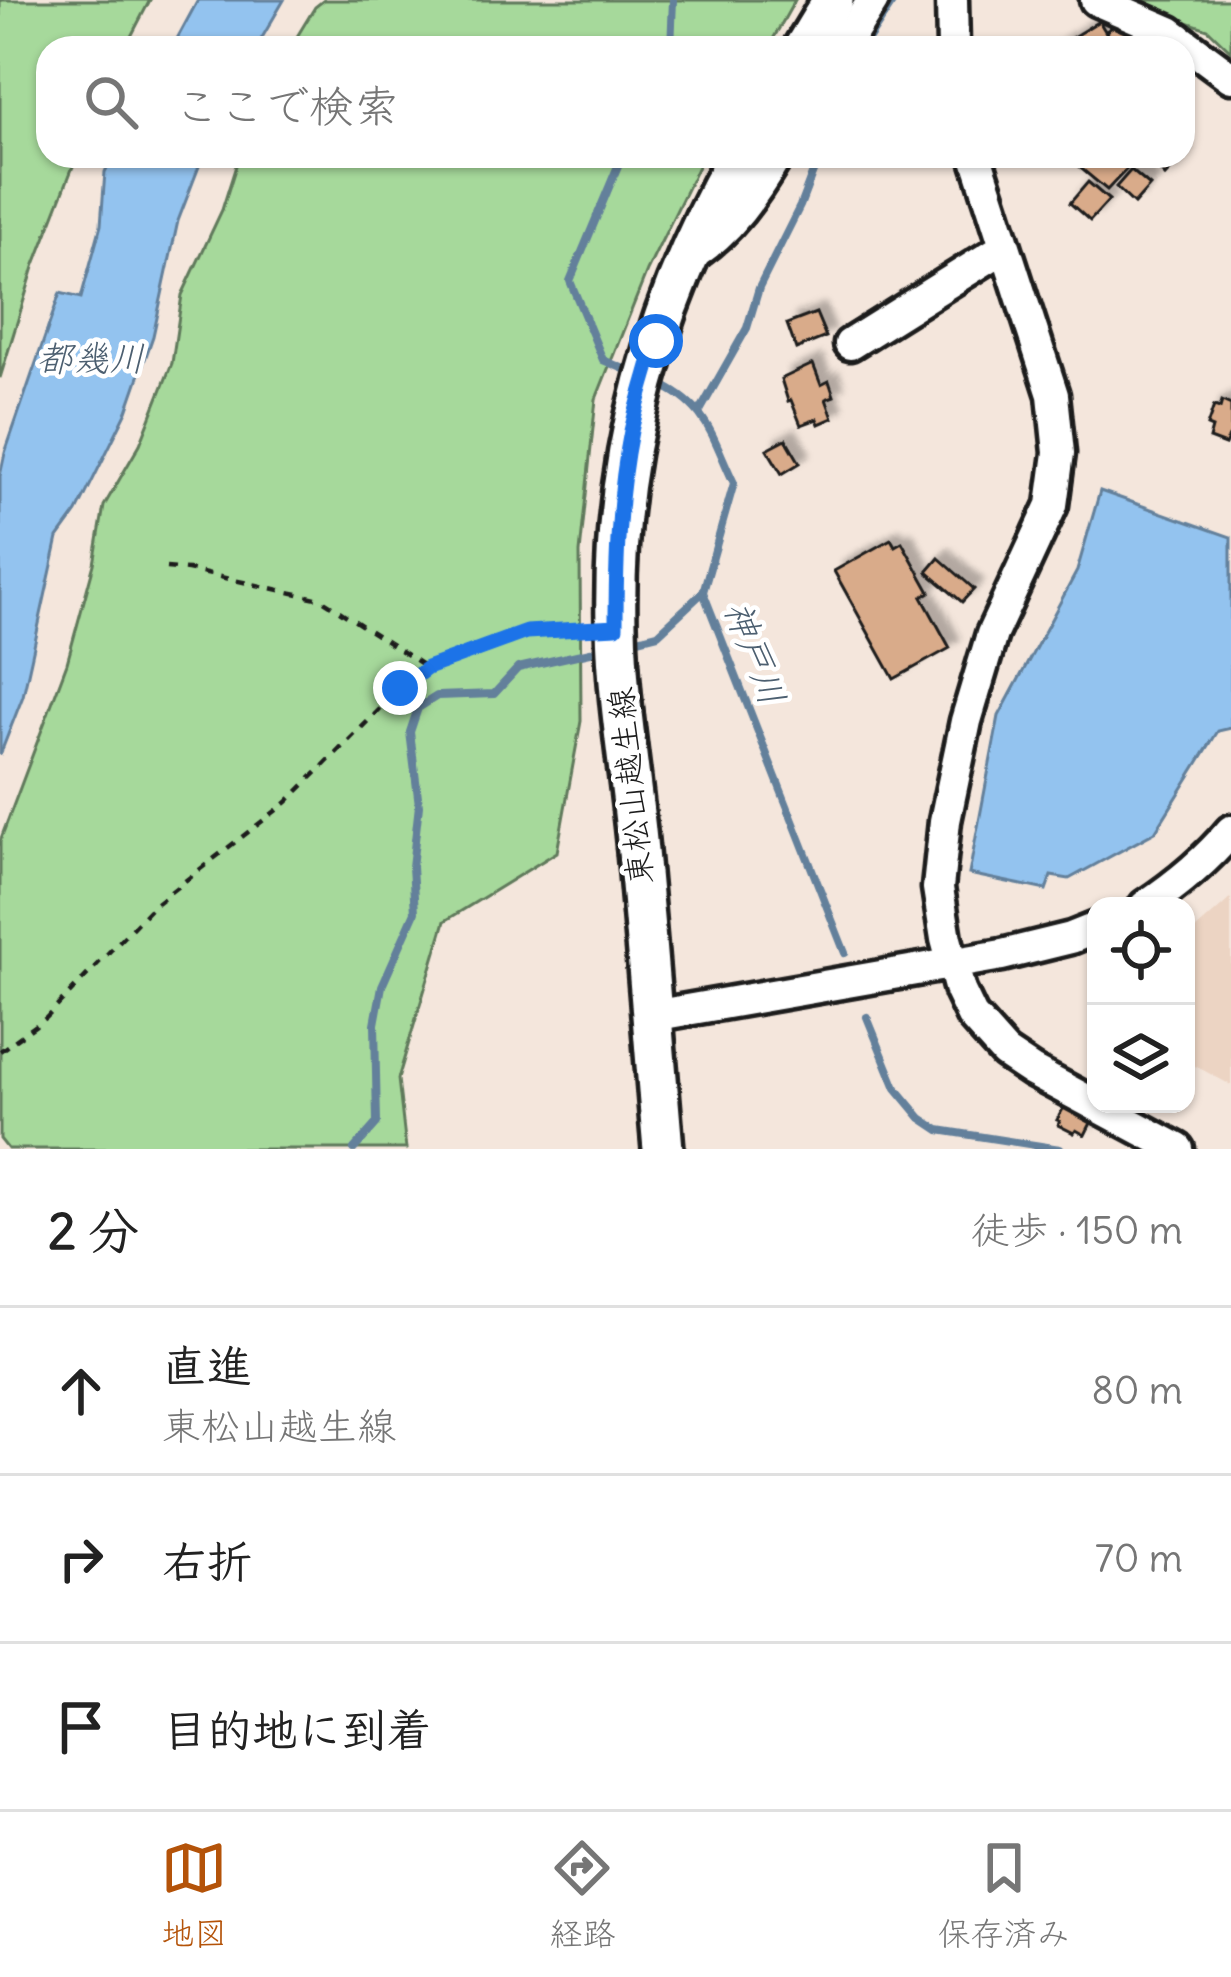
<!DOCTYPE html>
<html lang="ja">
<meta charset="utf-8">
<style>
body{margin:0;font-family:Delius,"Klee One",sans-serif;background:#f6f6f6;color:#222}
.controls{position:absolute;right:36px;bottom:36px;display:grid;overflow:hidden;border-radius:24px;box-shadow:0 3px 9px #0004}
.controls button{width:108px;height:108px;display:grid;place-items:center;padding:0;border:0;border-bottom:3px solid #e0e0e0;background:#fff;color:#222;font:60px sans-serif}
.stop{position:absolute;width:36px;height:36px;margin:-27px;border:9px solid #1a73e8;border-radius:50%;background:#fff}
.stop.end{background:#1a73e8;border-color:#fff;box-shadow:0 3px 12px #0008}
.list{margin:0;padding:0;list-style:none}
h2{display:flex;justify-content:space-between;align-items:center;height:156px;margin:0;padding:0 48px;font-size:51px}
h2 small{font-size:39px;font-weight:400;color:#767676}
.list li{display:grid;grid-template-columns:78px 1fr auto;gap:36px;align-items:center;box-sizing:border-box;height:168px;padding:0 48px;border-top:3px solid #e0e0e0}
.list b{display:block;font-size:45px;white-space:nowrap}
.list p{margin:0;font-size:39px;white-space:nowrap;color:#767676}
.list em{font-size:39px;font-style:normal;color:#767676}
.icon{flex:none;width:66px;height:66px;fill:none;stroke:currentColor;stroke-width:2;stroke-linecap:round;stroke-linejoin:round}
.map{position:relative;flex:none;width:1231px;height:1149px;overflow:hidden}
.search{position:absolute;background:#fff;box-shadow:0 3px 9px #0004;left:36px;right:36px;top:36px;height:132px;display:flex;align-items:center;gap:30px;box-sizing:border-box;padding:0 42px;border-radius:36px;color:#767676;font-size:45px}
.sheet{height:660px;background:#fff}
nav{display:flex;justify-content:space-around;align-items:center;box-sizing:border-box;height:168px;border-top:3px solid #e0e0e0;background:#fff;font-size:33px;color:#767676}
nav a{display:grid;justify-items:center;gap:6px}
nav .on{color:#b45309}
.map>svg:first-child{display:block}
.built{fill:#ecd4c3}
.green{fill:#a6d99b;stroke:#617a5c;stroke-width:3}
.water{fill:#93c3ef;stroke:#63809b;stroke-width:3}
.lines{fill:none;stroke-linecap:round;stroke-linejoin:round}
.stream{stroke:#63809b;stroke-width:8}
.building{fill:#d9ab8a;stroke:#1c1c1c;stroke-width:3;filter:url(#shadow)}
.minor-casing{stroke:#1c1c1c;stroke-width:39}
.major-casing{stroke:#1c1c1c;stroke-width:48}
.path{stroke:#1c1c1c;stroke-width:4.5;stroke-dasharray:9 9;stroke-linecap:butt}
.minor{stroke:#fff;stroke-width:30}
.major{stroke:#fff;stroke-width:39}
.route{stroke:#1a73e8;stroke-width:15}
.labels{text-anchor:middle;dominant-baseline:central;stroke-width:9;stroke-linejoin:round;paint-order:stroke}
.street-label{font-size:33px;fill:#1c1c1c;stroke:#fff}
.water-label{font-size:36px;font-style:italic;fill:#4c5f70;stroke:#fff}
</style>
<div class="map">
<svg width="1231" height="1149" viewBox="0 0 1231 1149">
<defs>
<filter id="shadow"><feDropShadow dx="9" dy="-9" stdDeviation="3" flood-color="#0004"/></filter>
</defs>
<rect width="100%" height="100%" fill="#f4e6dc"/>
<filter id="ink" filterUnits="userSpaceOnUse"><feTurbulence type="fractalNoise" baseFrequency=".00833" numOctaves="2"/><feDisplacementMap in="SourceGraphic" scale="24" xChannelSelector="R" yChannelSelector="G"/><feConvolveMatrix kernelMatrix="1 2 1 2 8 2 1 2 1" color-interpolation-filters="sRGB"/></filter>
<g filter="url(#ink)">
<path class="built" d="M1231,898V1085L1186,1061V938Z"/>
<path class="green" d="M0,0H150L125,48H48V156H77L34,267L0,378Z
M324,0H795L768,48H290L315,7Z
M1145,0H1231V51L1208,29L1181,20L1145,2Z
M239,156H703L647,271L596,399L580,553L581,721L557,852L445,921L398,1079L406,1149H8L0,1139V841L67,663L94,564L104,506L140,444L172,363L182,295L222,210Z"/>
<path class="water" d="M198,0H284L256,48H172Z
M113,156H203L178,221L153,336L127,411L77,512L58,538L23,696L0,755V476L5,453L60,293L81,298L101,225L105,172Z
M1100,491L1231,537V728L1218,731L1155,832L1069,879L1051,876L1046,890L969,874L999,716L1077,571Z"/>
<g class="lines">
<path class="stream" d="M671,48L673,0
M863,48L894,0
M622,156L570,281L603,360L636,374
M655,382C708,405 711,435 734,483L703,592L845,953
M700,411L747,328L759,288L800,206L819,156
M630,641L658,634L703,592
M867,1017L896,1088L921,1118L939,1130L1060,1149
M354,1149L377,1123L375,1024L382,986L415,912L412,867L419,805L410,732L418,708L437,696L494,694L518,668L604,649"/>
</g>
<path class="building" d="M1099,21L1114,46L1111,48H1055Z
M1119,23L1124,24L1141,48H1118L1106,31Z
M1066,156H1137L1138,157L1107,190Z
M1152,156H1179L1182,158L1165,176L1149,159Z
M1131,170L1150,186L1134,204L1116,187Z
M1088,182L1109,200L1090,221L1070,203Z
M816,313L826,337L796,349L787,324Z
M813,364L821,385L829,381L834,396L826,399L833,418L819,424L817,419L801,425L791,400L788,401L781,379Z
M1222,401L1231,405V433L1225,445L1209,439L1212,428L1207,426L1214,406L1220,408Z
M786,439L800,463L782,474L767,449Z
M891,539L895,546L902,542L930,592L922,597L950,648L894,679L834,571Z
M939,558L974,589L962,602L927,572Z
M1066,1103L1094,1117L1085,1135L1076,1130L1074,1133L1058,1125L1060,1121L1057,1120Z"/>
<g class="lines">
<g class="minor-casing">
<path id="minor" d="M952,0L953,48
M1096,0L1170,32L1231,77
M843,48L873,0
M976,156L1053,395L1059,453L1052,505L992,634L966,721L945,821L938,888L946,939L960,991L972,1016L1005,1053L1032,1071L1178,1149
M692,255C729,232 755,193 777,156
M850,344L1005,247
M1145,906C1178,884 1205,862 1231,831
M652,1016L1002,955L1071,938L1096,928"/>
</g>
<g class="major-casing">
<path id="major" d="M804,48L833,0
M663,1149C654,1046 647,944 637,841C630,769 617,697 616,624C612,454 655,304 738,156"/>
</g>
<path class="path" d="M166,568L188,570L321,599L427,668
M0,1051L46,1018L154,905L287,802L400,689L427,668L525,632L586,629"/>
<use href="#minor" class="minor"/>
<use href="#major" class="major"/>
</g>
</g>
<g class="lines" filter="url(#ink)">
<path class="route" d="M400,688L427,668L526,632L616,627C616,562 618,496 631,431C638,401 648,371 656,341"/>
</g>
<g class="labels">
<g class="street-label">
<text transform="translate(630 786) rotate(-96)">東松山越生線</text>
</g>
<g class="water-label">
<text x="91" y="358">都幾川</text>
<text transform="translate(755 653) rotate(69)">神戸川</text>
</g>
</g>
</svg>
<div class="controls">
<button><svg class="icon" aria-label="locate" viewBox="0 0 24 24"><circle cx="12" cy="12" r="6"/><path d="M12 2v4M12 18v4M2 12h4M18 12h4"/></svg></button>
<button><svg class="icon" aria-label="layers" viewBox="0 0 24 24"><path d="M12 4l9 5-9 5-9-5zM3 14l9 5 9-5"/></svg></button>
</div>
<div class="stop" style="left:656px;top:341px"></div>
<div class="stop end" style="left:400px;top:688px"></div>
<div class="search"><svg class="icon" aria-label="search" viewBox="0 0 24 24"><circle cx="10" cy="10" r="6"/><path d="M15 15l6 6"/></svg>ここで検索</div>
</div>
<section class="sheet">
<h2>2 分<small>徒歩 · 150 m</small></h2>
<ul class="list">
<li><svg class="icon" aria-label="ahead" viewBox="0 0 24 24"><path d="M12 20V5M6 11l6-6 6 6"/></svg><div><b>直進</b><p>東松山越生線</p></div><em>80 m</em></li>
<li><svg class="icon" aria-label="right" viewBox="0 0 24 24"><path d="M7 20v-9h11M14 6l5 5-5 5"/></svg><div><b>右折</b></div><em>70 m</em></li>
<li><svg class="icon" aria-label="arrive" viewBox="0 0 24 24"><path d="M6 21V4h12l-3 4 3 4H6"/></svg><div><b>目的地に到着</b></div></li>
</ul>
</section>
<nav>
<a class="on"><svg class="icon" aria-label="map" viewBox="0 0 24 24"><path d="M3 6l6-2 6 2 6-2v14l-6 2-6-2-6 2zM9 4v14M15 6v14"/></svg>地図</a>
<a><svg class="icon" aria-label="directions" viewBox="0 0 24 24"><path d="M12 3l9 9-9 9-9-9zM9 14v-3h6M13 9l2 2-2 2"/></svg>経路</a>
<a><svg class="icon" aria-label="saved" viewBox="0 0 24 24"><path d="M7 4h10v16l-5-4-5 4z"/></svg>保存済み</a>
</nav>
